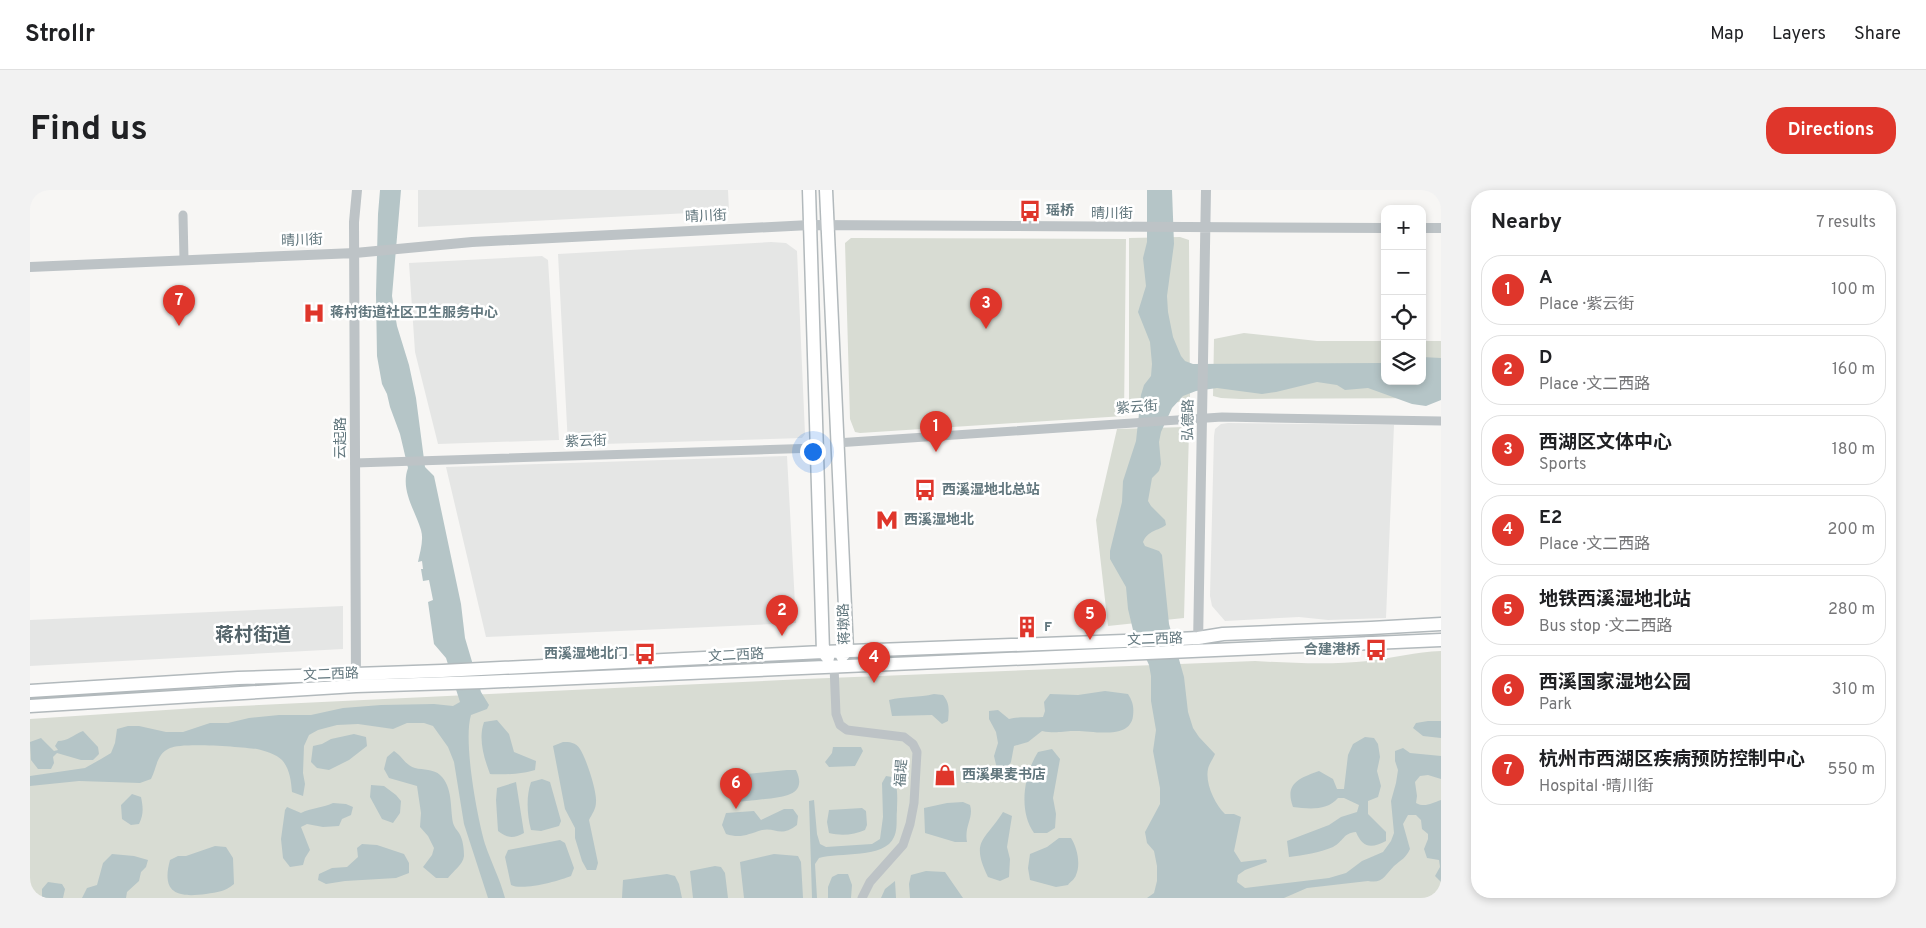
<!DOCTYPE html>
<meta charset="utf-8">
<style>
body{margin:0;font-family:Overpass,"Noto Sans SC",sans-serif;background:#f2f2f2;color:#202124}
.controls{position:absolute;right:15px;top:15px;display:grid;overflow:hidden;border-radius:10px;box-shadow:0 2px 8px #0003}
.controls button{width:45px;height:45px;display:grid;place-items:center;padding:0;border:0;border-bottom:1px solid #e0e0e0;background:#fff;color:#202124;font:25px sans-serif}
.you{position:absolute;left:782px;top:261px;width:18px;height:18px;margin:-12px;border:4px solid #fff;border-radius:50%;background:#1a73e8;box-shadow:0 0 0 8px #1a73e833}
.badge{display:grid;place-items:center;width:32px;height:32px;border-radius:50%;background:#df362b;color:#fff;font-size:16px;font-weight:700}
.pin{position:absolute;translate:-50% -41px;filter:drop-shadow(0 1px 2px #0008)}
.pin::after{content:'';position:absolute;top:26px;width:18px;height:15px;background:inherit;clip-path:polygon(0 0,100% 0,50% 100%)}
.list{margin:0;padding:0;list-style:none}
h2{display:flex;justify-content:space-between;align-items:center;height:65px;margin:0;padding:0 20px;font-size:21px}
h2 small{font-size:16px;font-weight:400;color:#757577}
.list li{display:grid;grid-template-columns:32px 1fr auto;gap:15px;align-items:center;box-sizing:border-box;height:70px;margin:0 10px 10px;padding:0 10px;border:1px solid #e0e0e0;border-radius:20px}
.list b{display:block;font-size:19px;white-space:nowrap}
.list p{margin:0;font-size:16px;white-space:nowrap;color:#757577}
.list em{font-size:16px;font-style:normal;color:#757577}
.icon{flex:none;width:28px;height:28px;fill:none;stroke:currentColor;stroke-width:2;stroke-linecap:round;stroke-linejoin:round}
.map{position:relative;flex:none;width:1411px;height:708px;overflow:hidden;border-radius:20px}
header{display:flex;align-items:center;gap:30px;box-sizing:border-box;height:70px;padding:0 25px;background:#fff;border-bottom:1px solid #e0e0e0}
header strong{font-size:24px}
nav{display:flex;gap:28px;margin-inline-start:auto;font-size:18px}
.intro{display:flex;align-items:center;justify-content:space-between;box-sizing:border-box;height:120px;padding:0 30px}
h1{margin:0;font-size:35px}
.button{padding:12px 22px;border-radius:20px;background:#df362b;color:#fff;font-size:18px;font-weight:700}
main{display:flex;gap:30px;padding:0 30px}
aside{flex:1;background:#fff;border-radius:20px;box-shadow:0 2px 8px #0003}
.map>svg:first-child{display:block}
.built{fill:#e5e6e5}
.green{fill:#d8dcd3}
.water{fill:#b5c5c7}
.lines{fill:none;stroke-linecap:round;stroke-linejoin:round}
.secondary-casing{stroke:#b2b9bc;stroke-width:15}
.minor{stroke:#bdc3c6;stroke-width:9}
.tertiary{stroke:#bdc3c6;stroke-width:10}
.secondary{stroke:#fff;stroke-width:12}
.labels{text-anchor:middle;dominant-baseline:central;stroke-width:5;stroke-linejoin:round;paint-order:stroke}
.poi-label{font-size:14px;font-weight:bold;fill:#62777e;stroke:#fff;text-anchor:start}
.street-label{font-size:14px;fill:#62777e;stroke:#fff}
.district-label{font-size:19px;font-weight:bold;fill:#54646a;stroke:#fff}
</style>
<header>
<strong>Strollr</strong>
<nav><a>Map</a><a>Layers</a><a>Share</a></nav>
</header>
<div class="intro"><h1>Find us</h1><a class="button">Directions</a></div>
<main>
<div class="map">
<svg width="1411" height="708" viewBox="0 0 1411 708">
<rect width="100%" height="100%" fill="#f7f6f4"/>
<path class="built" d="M388,0H698L699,21L388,37Z
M741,52L756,53L767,61L775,244L772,248L538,255L528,64Z
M512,66L518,70L529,250L408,254L385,162L379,73Z
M1198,233L1364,235L1356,428L1298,430L1269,427L1195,431L1182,416L1180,406L1184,246L1185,239L1191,234Z
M757,266L766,433L456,447L416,277Z
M313,416V459L0,476V430Z"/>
<path class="green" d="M1150,47L1159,50L1160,210L1156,212L1099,213V48Z
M821,48L1096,49L1094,226L830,243L825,242L820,229L815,53Z
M1214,143L1287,151H1355V191H1392V151H1411V208L1211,209L1191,208L1183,206L1184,149Z
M1155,237L1159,241L1154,428L1078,436L1066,330L1087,239Z
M1411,461V708H0V529L166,518L774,489L1225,471C1262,473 1301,475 1338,471C1363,468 1386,462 1411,461Z"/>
<path class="water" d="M350,0H371L362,106L367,136L379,175L386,208L395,277L404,286L431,414L435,448L451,502L459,515L457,519L441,525C433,551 447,626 455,654C461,672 470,689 475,708H458L434,634L424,572L418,557L403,536L394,533H377L363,539L328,534L307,535L288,540L279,545L274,556L273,583L275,594L273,606L262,602C261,591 260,579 252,570C246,564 235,561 227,559C213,557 152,552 140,558C126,564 127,578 121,589L110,593L49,591L0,596V586L55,578L71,569L81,563L85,553L87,539L98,536H109L136,542H153L180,533H198L219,528L249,525H281L313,518L351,515L404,514L423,516L430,512L416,468L404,454L398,412L403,410L399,390L393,391L391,379H393L392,371L388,372C390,362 394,350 391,340C385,320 370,300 378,278L370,244L360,217L357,204L352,194L347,166L346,104L348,24Z
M1117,0H1142L1144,54L1137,106L1138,122L1143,147L1151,166L1155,171L1163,174L1355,173V191H1392V167L1411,168V210L1396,216L1382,214L1338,198L1315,200L1307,195L1287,192L1246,202L1232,204L1187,198L1166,201L1153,206L1142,218L1131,242L1129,252L1131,274L1129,281L1122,288L1118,311L1121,316L1135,330L1136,335C1128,341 1118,340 1113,352L1115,356L1129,361L1132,365L1139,434L1154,487L1158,522L1163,538L1169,547L1185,564C1183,569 1179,574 1178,579C1175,594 1185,614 1195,624H1204L1211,627L1204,661L1211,672L1236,669L1237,672L1215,680L1208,685L1207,692L1215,698L1299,688L1316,683L1332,671L1353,662L1361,651L1364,643L1361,611L1366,593L1368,580L1365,571V561L1373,558L1380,563L1411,566V589L1398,585L1390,586L1385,592L1387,606L1386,613C1395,618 1402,613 1411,610V692L1405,686L1410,677L1409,670L1397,668L1394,659L1398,649V644L1392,639L1391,630L1386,625H1378L1373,634L1380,659C1376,668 1371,670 1364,676C1355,685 1353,694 1338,691L1277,698L1254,708H1117L1124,703L1127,691V676L1124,661L1117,653L1115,642L1130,614V598L1123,561L1126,540L1121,511V486L1119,475L1103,440L1098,419L1096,397L1080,369V361L1092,312L1093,291L1106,251L1111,205L1114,195L1121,186L1122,174L1120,152L1108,122L1116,96L1113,68L1117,52Z
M1075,501L1098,504C1103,512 1104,517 1103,526C1100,551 1060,540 1044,541C1031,541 1027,544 1012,541L998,552L984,556L981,572L975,583L967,579L964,566L968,553L966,542L959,529V521L968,520L979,529C991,526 1001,528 1013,527L1015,521L1014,512L1020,504L1048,505Z
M904,504L913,505C920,513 919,521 918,531L912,534L902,525L862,526L859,510C874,506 889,508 904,504Z
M467,530L479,544L484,562L506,571L505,580C494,584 472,585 460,584C454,568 448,549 454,532Z
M1398,531H1411V548L1393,546L1383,538L1386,533Z
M53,541L68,557L69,564L63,570H51L27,563L23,567L24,573L21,579H8L1,570L0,552L11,548L24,561L28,560L25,556L28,551C38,551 43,545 53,541Z
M324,544L336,547L337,556L319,570L299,580L287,578L281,572L283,556L292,554L301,549Z
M1335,547L1344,548L1348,554L1350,567L1347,581L1351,596L1348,607L1338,611V624L1356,642V651C1342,658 1333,659 1326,642C1313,643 1314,651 1303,657C1289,663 1274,665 1259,667L1257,651L1299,635L1311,627L1327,622L1329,615L1314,608H1308C1297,621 1279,619 1263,617C1254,593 1270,588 1289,581L1303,589L1307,599H1314L1318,565L1323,554Z
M533,552C539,552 546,552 550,559C556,568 567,601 566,612C566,619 562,624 559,630L568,673L566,680H557L552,671L545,648V638L535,619L523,556Z
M803,557H831L833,561L825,576L799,577L795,572L802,563Z
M1022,559L1030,569L1023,608L1026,624L1025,638L1017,643H1004C988,621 994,584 1008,562Z
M364,561C372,566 375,575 385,578C393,580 404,579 410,585C423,597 420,617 423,633C424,637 427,640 429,643C433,649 434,659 434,666C433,675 423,681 418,688H406L393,677L402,665L404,658L398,646L390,637L391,623L387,596L359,588L354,579L357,567Z
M950,575L954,588L936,593L931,578Z
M757,580H766C778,605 754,607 735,609C725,610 714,612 704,612L700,607L697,586Z
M856,586L862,587C869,595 867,610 867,620C866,628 868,639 864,647C855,669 809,662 789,668L785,674L787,708H782L779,611L784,610L787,644L790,654L796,657L842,654L850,649L853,627L852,593Z
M512,589L520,592L531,631L529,636L511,641L501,640C497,625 496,606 501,592Z
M486,592L494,643C483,649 477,648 468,641L466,610L467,598Z
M341,595L354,596L366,605L371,611L370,623L363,633L352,629L340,607Z
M102,604L111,607C113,617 114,624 109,634L101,635L92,629L91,615Z
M933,612L940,615C944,628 934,636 937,652H925L895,643L894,618L917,613Z
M303,613L316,614L323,617L321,625L312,629L309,636L293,637L277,634L271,637L280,660L275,668L273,675L260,677L253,668L251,649L255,620L257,617L271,623C281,618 292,618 303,613Z
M832,618L836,621L837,635L835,640C824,645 811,646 799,643L797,632L799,620Z
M754,619H763L768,626L767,635C750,648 746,637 732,640C718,644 711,649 696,644L692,635L696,623L724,621L731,630Z
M973,622L982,626L977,657L980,669L979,687L970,691L958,687C940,650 955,651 973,622Z
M1029,648H1041C1047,657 1051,674 1046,685C1045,689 1040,692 1038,695L1026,697L1000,690L998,678L1000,664L1017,657Z
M530,650L535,653L544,678L541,686C529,691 492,701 481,695L475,667L478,660Z
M332,654L347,655L374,664L379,673V683L366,688L315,691L296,694L288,690L289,684L302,678L317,677L328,667L327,658Z
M185,656L196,657L203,668L204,694C194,702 188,702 176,704C147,708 131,703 140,670L148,666H156Z
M82,664L104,666L118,670L116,677L111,682L109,691L97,702L96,708H52L57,698L67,695L73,673Z
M744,664L768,666L771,672L773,708H714L710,672Z
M685,676L691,677L695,683L698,708H663L660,681Z
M896,681L915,682L933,708H880L879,694L881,685Z
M637,684L645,686L649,694L652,708H592L593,690Z
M808,684H818L822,695L821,708H798V697L802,687Z
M865,691L866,708H851L855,699Z
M18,692L32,694L35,699L33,708H12V699Z"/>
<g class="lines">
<g class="secondary-casing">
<path id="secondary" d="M779,0L793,462L798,468
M796,0L817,461L812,466
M0,501L208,488L412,481L793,462L1148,449L1168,448L1193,444L1341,438L1411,434
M0,516L326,496L453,492L1411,450"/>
</g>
<path class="minor" d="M153,25L154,69
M806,253L1192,227L1411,231
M325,273L788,258
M804,476L806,524L810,535L817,540L874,547L883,554L887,562L884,613L880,634L873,655L840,692L832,708"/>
<path class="tertiary" d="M1392,38H1411
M0,77L325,63L442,52L780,35L1355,38
M1168,455L1176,0
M326,491L324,32L327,0"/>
<use href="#secondary" class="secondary"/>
</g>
<defs>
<g id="bus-bare" transform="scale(1.725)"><path d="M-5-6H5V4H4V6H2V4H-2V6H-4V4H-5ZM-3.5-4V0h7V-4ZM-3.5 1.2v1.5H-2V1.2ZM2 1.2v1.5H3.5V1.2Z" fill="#df362b" stroke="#fff" stroke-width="2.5" paint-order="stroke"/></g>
<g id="hospital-bare" transform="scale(1.725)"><path d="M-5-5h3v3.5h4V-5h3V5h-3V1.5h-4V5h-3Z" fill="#df362b" stroke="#fff" stroke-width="2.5" paint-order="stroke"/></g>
<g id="metro-bare" transform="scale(1.725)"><path d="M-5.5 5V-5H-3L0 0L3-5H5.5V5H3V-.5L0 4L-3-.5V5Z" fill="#df362b" stroke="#fff" stroke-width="2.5" paint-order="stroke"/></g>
<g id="building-bare" transform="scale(1.725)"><path d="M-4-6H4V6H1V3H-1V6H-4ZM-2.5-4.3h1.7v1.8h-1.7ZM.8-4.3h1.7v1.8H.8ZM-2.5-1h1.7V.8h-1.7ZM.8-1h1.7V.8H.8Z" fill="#df362b" stroke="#fff" stroke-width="2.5" paint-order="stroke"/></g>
<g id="shop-bare" transform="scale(1.725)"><path d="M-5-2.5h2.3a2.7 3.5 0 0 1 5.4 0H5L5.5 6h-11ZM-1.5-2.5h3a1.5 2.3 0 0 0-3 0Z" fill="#df362b" stroke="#fff" stroke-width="2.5" paint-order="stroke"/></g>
</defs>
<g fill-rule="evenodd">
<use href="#bus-bare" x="1000" y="21"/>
<use href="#hospital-bare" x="284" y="123"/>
<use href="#bus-bare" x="895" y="300"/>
<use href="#metro-bare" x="857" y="330"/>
<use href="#building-bare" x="997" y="437"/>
<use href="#bus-bare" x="1346" y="460"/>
<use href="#bus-bare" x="615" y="464"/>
<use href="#shop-bare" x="915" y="585"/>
</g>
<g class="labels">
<g class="poi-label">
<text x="1016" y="21">瑶桥</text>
<text x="300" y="123">蒋村街道社区卫生服务中心</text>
<text x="912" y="300">西溪湿地北总站</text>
<text x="874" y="330">西溪湿地北</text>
<text x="1014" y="437">F</text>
<text x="1330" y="460" text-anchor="end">合建港桥</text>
<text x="598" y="464" text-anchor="end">西溪湿地北门</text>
<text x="932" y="585">西溪·果麦书店</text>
</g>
<g class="street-label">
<text x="1082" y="24">晴川街</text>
<text transform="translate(676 27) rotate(-3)">晴川街</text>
<text transform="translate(272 51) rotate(-2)">晴川街</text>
<text transform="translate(1107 218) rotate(-4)">紫云街</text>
<text transform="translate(1159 230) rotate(-89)">弘德路</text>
<text transform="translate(311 248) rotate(-90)">云起路</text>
<text transform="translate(556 252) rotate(-2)">紫云街</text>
<text transform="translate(815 434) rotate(-92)">蒋墩路</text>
<text transform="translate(1125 450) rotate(-2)">文二西路</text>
<text transform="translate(706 466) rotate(-3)">文二西路</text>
<text transform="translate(301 485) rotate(-2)">文二西路</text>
<text transform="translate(872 583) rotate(-86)">福堤</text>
</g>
<g class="district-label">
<text x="223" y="446">蒋村街道</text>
</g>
</g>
</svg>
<div class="controls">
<button>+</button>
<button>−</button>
<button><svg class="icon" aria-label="locate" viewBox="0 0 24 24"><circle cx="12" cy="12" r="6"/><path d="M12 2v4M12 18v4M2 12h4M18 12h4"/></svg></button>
<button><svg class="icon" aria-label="layers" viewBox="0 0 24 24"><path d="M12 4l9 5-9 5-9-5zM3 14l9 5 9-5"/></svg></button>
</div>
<div class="you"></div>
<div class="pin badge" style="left:906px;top:262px">1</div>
<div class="pin badge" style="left:752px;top:446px">2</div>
<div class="pin badge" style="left:956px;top:139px">3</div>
<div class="pin badge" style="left:844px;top:493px">4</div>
<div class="pin badge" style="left:1060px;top:450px">5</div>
<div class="pin badge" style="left:706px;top:619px">6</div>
<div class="pin badge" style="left:149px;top:136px">7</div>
</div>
<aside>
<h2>Nearby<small>7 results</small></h2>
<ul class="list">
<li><span class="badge">1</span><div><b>A</b><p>Place · 紫云街</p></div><em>100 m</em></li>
<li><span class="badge">2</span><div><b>D</b><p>Place · 文二西路</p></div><em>160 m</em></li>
<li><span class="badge">3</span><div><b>西湖区文体中心</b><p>Sports</p></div><em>180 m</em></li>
<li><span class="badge">4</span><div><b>E2</b><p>Place · 文二西路</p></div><em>200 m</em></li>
<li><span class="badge">5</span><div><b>地铁西溪湿地北站</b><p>Bus stop · 文二西路</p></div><em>280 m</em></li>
<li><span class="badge">6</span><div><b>西溪国家湿地公园</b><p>Park</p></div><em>310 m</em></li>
<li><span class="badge">7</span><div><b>杭州市西湖区疾病预防控制中心</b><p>Hospital · 晴川街</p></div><em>550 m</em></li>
</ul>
</aside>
</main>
